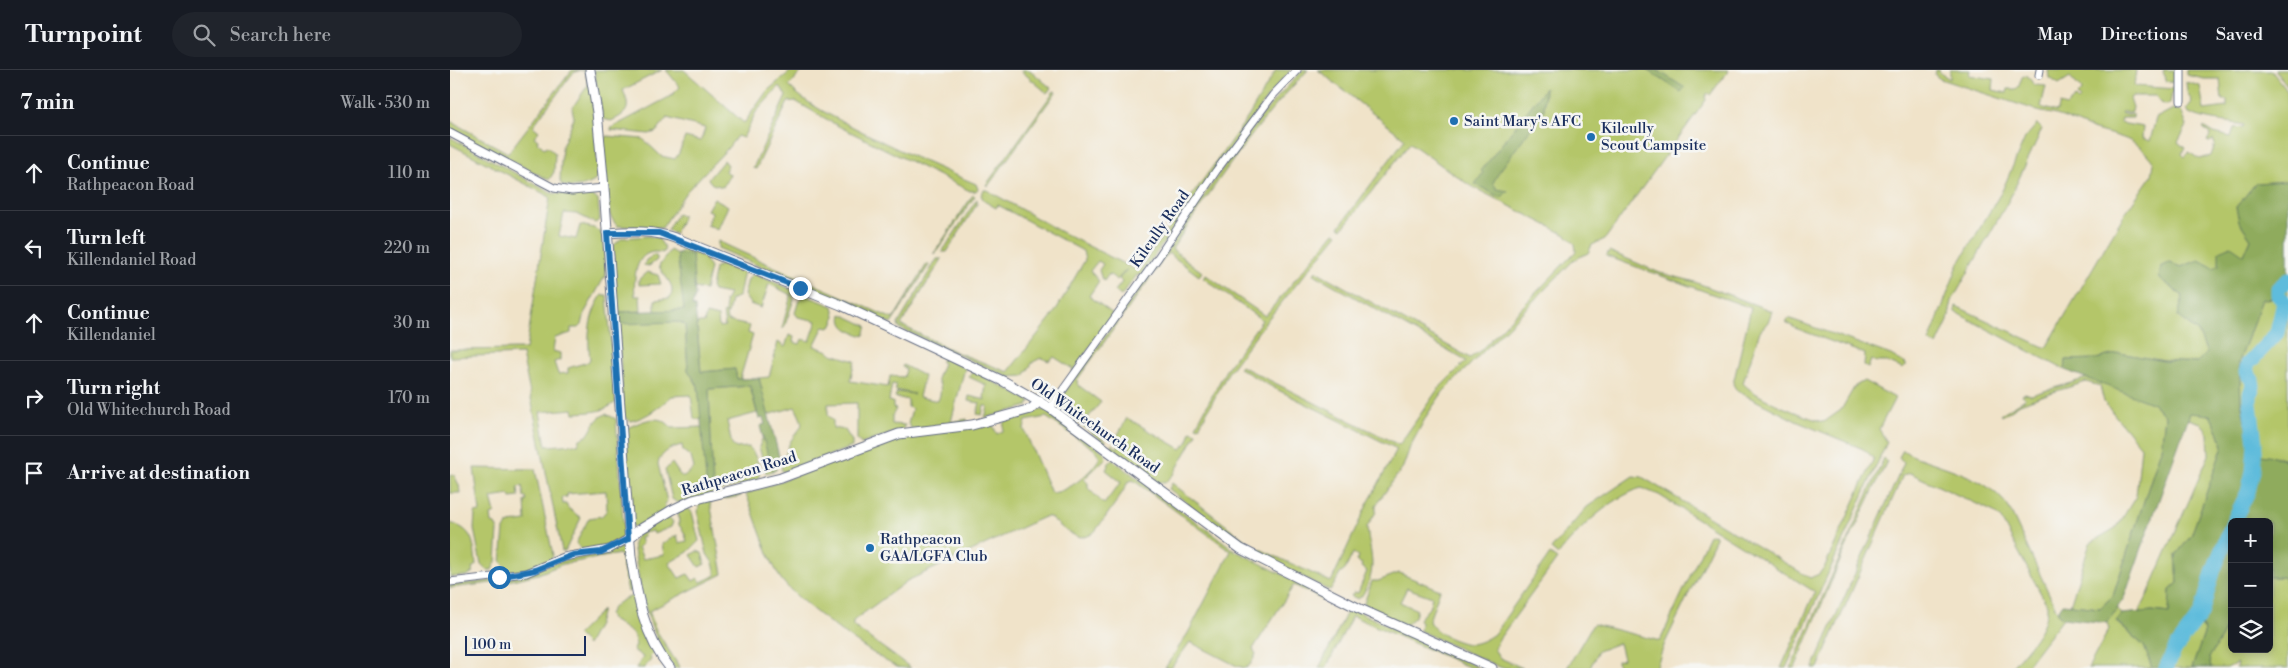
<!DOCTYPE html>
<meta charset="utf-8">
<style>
body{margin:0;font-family:"Libre Bodoni",serif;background:#20242c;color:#f1f3f6}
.controls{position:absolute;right:15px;bottom:15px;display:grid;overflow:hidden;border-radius:8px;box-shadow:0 2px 8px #0003}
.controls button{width:45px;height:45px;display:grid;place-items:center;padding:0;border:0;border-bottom:1px solid #363941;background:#171b24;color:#f1f3f6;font:25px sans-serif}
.scale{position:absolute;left:15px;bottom:12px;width:121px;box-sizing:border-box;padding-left:5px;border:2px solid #1b2f5e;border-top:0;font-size:14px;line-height:18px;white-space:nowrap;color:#1b2f5e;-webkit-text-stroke:4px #f6f6f2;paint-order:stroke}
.stop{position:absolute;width:15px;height:15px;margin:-11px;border:4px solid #1f6fb2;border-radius:50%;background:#fff}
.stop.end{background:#1f6fb2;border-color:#fff;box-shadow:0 1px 5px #0008}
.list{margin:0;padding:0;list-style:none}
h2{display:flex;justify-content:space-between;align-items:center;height:65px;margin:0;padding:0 20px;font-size:21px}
h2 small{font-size:16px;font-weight:400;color:#9ea1a6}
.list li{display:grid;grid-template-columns:32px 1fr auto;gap:15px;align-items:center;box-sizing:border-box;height:75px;padding:0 20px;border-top:1px solid #363941}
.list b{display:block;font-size:19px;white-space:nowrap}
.list p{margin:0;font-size:16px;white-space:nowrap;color:#9ea1a6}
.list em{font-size:16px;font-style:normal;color:#9ea1a6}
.icon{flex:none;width:28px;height:28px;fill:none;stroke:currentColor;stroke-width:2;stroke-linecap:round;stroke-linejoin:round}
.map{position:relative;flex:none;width:1838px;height:598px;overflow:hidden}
header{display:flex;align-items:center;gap:30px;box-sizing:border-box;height:70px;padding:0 25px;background:#171b24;border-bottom:1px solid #363941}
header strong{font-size:24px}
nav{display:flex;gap:28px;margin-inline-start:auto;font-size:18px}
.search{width:350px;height:45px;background:#20242c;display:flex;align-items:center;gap:12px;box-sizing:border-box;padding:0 18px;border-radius:28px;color:#9ea1a6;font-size:19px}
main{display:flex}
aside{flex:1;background:#171b24}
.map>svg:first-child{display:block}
.green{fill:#b4c669;stroke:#687a64;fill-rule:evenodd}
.forest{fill:#8fab5d;stroke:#556d5e}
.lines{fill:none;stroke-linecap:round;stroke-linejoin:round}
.river{stroke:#5ebcdc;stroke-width:15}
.minor-casing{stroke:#666e83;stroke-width:9}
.tertiary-casing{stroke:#666e83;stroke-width:11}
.minor{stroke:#fff;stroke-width:7}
.tertiary{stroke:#fff;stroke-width:9}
.route{stroke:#1f6fb2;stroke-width:6}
.poi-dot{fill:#1f6fb2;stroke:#f6f6f2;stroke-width:2}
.labels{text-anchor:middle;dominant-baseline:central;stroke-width:5;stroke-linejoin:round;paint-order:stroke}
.poi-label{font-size:15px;fill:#1b2f5e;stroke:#f6f6f2;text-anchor:start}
.street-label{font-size:15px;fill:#1b2f5e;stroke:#f6f6f2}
</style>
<header>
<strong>Turnpoint</strong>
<div class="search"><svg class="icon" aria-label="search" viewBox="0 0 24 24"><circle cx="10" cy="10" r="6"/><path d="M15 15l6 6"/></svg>Search here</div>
<nav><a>Map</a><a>Directions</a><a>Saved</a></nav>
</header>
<main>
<aside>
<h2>7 min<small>Walk · 530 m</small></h2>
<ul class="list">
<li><svg class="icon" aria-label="ahead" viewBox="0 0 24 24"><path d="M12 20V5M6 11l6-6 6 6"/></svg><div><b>Continue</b><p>Rathpeacon Road</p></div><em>110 m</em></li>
<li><svg class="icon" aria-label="left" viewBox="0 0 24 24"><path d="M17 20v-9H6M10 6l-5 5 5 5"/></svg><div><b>Turn left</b><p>Killendaniel Road</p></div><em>220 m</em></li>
<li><svg class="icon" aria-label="ahead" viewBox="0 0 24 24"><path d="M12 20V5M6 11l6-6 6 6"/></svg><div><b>Continue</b><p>Killendaniel</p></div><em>30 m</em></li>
<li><svg class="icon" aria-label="right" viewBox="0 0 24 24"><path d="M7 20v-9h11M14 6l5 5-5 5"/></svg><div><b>Turn right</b><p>Old Whitechurch Road</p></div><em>170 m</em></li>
<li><svg class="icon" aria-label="arrive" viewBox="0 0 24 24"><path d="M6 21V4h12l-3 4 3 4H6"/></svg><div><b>Arrive at destination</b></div></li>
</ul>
</aside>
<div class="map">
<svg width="1838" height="598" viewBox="0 0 1838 598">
<rect width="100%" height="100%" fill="#f6f6f2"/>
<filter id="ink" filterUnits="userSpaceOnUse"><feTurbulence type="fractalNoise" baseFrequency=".02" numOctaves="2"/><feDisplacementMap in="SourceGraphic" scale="10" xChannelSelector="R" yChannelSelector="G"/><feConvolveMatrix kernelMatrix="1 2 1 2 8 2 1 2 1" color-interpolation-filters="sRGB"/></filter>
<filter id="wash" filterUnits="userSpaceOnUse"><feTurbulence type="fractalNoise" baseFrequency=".0096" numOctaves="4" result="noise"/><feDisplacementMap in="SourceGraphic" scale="20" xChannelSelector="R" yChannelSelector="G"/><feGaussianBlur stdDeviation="1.12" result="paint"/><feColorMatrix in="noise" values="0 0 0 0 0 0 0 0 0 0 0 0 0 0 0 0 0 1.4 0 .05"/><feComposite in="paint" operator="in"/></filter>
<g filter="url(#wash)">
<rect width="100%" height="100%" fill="#f0e3c9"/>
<path class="green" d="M122,0H137L142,19L148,99L147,109C138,117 121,120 111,114L110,110L112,76L124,48L122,38L138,15L135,2L131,0L123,3L83,56L89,61L84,67L88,70L87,72L94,78L97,76L105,83L104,102L99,110L0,59V51L58,83Z
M144,0H212L173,20C180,37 180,43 161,51L153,49Z
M216,0H234L294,53L317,21L342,0H353L339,16C357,35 384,47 407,59C446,79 485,97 526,114L528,119L526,121H520L390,57L345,31L338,32L306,99L303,98L336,26L330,16L306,42L293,68L287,66L278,78L236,122L212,158L167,156L160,146L153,73L157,66L193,69L211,86L225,89L229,83L235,67L251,71L255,58L217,48L206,62L199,64L161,60V58L221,26L230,17Z
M570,0H580L601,18L597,23Z
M826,0H841L817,28L690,206L687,205L671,226L665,221L672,212L669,209L677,199L667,210L659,204L654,211L651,207L649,200L653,194L648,191L640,201L649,211L639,226L663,244L622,303L623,299L604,287L599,291L591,288L583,292L574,306L558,307L449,258L448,254L487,189H492L451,255L506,282L558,302L603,245L635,190L633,181L548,135L546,138L534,131L531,125L534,120H537L611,162L688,201L798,47Z
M853,0H858C805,54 764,116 722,179L752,202L749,206L718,183L627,310L628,315L651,332L633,354L656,371L655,373L615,343L610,337L609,330L719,178L782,84L822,33Z
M868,0H1279L1260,25L1258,23L1255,27L1256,30L1155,169L1142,175L1138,183L1124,190L993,322L977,345L960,377L953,397L926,435V442L917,457C919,479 927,495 917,516C914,522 913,526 908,529L901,526L904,522L908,523L917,501L911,497L912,494L906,491L908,486L903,483L895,500L890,504L881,520L876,519L793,476L719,419L722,413L801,475L881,512L916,437L947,379L824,318L789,298L791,296L949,375L988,319L1016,291L864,204L866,201L1020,288L1030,281L1126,181L1125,174L1116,165L1019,115L960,73L892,159L889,157L955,69Z
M1486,0H1489L1490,3L1500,9V0H1520L1519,5L1544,9L1543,20L1557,23L1558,19H1566L1569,16L1572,7L1577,5L1584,15L1596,16L1591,37L1607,42L1610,34L1616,36L1625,28L1628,31L1630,29L1627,26L1632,20L1620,7L1609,14L1599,8L1598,0H1632L1635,2L1636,0H1686L1684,16L1726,19V21L1722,23L1720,33L1715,35L1710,33L1706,26H1682L1680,29L1683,37L1682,42H1671L1672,44H1683V48H1671L1670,53L1693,57L1692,68L1700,71L1706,48L1723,39L1731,41L1737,56L1728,72L1735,78L1732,84L1735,87L1739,82L1749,89L1761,86L1765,74L1763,70L1759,72L1757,71L1761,64L1753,58L1754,57L1764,63L1781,67L1784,58L1793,57L1794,55C1775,51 1756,51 1739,43L1736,40L1742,32L1737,22L1736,12L1750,16L1754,40L1777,37V30H1772L1770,9H1754L1736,5V0H1821L1838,22V111L1806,113L1786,137L1789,151L1801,169L1794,185L1764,199L1749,190L1731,197L1720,193L1709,208L1733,226L1728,247L1748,262L1757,283L1747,293L1714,291L1669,283L1646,289L1616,290L1615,300L1505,242L1506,236L1596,278L1675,143L1702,105L1704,93C1685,66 1670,68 1642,59C1629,54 1615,47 1602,44C1593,42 1588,42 1580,38L1490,9L1485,5Z
M1713,0H1725L1726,13L1715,11Z
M1826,0H1838V16L1826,2Z
M604,21L606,22L538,116L536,115Z
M1587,54L1592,59L1560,128L1502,231L1498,251L1487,275L1479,272L1508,195L1552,121L1575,68Z
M0,67L101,123L143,126L148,130L150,150L145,153L127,144L114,143L109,166L126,169L130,155L144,158L153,164L156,207L154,208L135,242L132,255L129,258H121V263L105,268L103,281L110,283V290L104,292L108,304L118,303V298L138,292L140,289C137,265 139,245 152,225H157L166,332C153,343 140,342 124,343L123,339L90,342L96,376L128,374L130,369L137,366C144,357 144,349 156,344L166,349L174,464C169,479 145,478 132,481L126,473L139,448L152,446L157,440L156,421L117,424V427L112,428L113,434H116L118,438L131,448L115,481H112L72,284L0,287V280L76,279L100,127L0,74Z
M274,90L278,95L275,101L280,104L273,117L262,114L258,109Z
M523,125L525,126L485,184L484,183Z
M264,128L278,136L268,159L257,155L262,142L257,140Z
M527,129V134L497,182H492Z
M227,144L233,146L225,163L217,160Z
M885,162L888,164L814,254L778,303L749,357L746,356L777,298L812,250L753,208L756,205L815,246Z
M198,166L208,168L215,178L213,183C186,176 183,206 185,226H190L191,241L169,242V253L230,252L235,255L238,300L248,316L252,349H244L241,325L222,326C209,337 198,347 181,351L174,347L163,176L172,168Z
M268,171C326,199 384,222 443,249L477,194L479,195L441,254L268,178Z
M235,179L251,182L260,186L255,190L260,198L255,220L244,218L242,184L234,240L205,241V230L220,228C227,214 214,208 209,196L220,180L227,184Z
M1159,181L1210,203L1242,211L1322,241L1318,252L1310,261L1293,313C1305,328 1355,347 1374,352L1391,340L1405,316L1414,311L1445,328L1429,359L1437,372L1336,598H1331L1365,522L1209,425L1191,418C1161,428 1127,460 1108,485L1101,479L1137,437L1183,406L1192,407L1360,508L1369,504L1375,496L1424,388L1413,379L1348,352L1287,321L1283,314L1301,238L1156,186Z
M204,185L207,187V190L199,196L194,195L196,190Z
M271,190L294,201L289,226L281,230L278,244L276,243L277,251L300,256L298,263L303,265L290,309H287L285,299L251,302L247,253H254L256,244L268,247L269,257L275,256L273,243L276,242L275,231L279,224L263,221L261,217L265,198L270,195Z
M197,202L208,205L211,214L189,215V209Z
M303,204L341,219L344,229L334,258H332L341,225L319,214L311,238L300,234L294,225L298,209Z
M1838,210V394L1833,388L1802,384L1791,332L1789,292L1812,229L1827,228L1824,221L1829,215Z
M354,225L383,236L385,245L384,254L379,257L374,256L364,276L379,281V283L405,291L400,311L438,317L440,306L454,307L456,299L452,297L453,295L474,306L469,327L488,331C491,323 492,317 487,309L493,293L490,291L493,288L515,298L501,352L517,349V352L462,359L458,354L462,339L458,337V330L445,327L447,322L464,324L445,320L446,315L442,314L439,331L443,332V338L446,339L442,346V354L455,355L452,360L411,374L407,369V333L378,334V345L383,350V358L395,360L402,371V377L333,402L331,399C334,392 336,381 340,372C351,354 357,360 345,337L318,345L309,308L319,307L328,272L335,277L339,265L344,267L343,272L350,274L352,269L360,271L367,251L348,247L345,243L349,230Z
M392,244L417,256L414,266C402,262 388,258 392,244Z
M1338,248L1441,285L1456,294V296L1453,299L1437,292H1427L1421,290L1418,298L1414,296L1415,284L1345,258L1336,252Z
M523,301L580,331L578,336L535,348L538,336H534L532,345L527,344L530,333L518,331L519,326L536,330L534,328L536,315L519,307Z
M1640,308L1704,334L1715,346L1711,379L1663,526L1650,538L1620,535L1640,473L1667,457L1686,426L1691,377L1654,332L1650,316L1636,312L1603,322L1570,334L1552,346L1551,344L1575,329L1572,325L1575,323L1581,325L1634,309Z
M300,316L307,343L277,351L282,375L286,378L299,377C306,384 312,400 308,410L228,433L222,429L215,400L222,393L230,405L234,407L244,398L241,387L233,381L232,375C222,377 210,383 208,394L217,431L214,436L216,440L188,457L182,456L175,361L177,358C193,351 209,342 222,358L253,357L257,421L263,420L259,319Z
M590,340H597L654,382L656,388L634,409L638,413V418L654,434L671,412L656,400L659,393L663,390L786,481L891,534L892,540L844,515L803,579L806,584L801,594L796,598L787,596L740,572L721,598H715L738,563L781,481L683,410L678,412C672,425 663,436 655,448C651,452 647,460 643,463C628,475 610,456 600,447H594L457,511L403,551V556L461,598C457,598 451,598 447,597C422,585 341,528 329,506C315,481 307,451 296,424L426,375L433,378V374L443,368L542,354L547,364L553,361L554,352ZM596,347L644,379L650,387C642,402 619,422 601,423L574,359L576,351Z
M1740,342L1760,345L1768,361L1773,376L1741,466L1726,485L1728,513L1720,520L1719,543L1702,541L1688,543L1695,531L1759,385L1758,364L1751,353L1738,349Z
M677,348L731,379L738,371L741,361L747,363L724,404L715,413L707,412L660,377L662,374L667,378L671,371L666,368Z
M313,366L322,401L316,403L309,377Z
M1453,380L1459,384C1493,398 1538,406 1559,438L1609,545L1613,548L1575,598H1561C1575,580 1598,559 1597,535L1551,449L1544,442L1460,403L1453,405L1368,598H1363L1454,393L1449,387Z
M1434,388L1437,391L1392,486L1345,598H1341Z
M24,398L85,399L103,485L101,490C90,495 71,506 59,500C55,498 55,495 51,492L54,459L59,453L76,451L75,431H77L76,427H74L72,416L68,417L69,427L61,428L60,425L41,428L45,443L41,445L42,453L45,454L48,460L46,492L42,500H37L31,494L24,459L25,443L30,442Z
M0,405H4L9,415L10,423H0Z
M290,424L291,426L260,432L273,504L199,541L206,560L230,598H224C196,558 190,520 183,473L187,465L217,445L223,452L221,457L204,464L203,461L193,463L194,467L190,468L192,474L188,477L193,489L214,485L212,474L227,465L229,473L237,471L234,462L229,455L228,440L236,437L242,442L249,471L238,482L219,493L229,508L238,504L243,511L248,508L251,512L266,505L263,493L257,484L248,445L249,432Z
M0,453C23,459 24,472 26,495L22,498L23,502L17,506L0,507Z
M1264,464L1266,468L1215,573L1206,598H1168L1167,591L1173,589L1169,573L1148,581L1140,598H1117L1143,554L1210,571L1259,465Z
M171,477C181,484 180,509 182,520L178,522L170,484L113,494L88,504L58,511L0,518V515L56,509L119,489L142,486Z
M247,481L252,483L255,494L249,497L241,485Z
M1100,484L1107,489L1049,569L1044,579L1050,588L1073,598H1052L970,561L971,553L969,549L979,538L982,527L957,518L950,532L967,540L965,547L956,555L917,538L914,533L922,511H928L949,503L990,520L979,551C984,563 1006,572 1019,574C1028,574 1037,569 1044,564Z
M1819,507H1833L1838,515V598H1786L1787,593L1777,598H1761L1759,588L1774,563L1782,536V579H1819Z
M183,526L204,583L200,587L201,590L194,598H186L193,587L183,580L186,575L183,564L161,549L159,544C164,534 172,529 183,526Z
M1667,538L1672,544L1666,552L1694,576L1702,598H1638L1659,559L1657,553Z
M902,539L1030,598H1021L902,546L876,598H869L897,542Z
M152,540L148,555L137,575L127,565Z
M1749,552L1755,561L1742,598H1721L1733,574Z"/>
<path class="forest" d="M1197,0H1207L1235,18L1231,22Z
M1095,18L1094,40L1049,102L1043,113L1047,119L1058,121L1051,128L1025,114L1033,103L1031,101Z
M1838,111V210L1829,215L1824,221L1827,228L1812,229L1789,292L1791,332L1802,384L1833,388L1838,394V515L1833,507H1819V452H1782V536L1774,563L1759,588L1761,598H1742L1755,561L1749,553L1733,574L1721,598H1702L1694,576L1666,551L1672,544L1702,541L1719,543L1720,520L1728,513L1726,485L1741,466L1773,376L1768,361L1760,345L1740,343L1674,528L1657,553L1613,548L1609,545L1608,541L1613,534L1650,538L1663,526L1711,379L1715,346L1704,334L1615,300L1616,290L1646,289L1669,283L1714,291L1747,293L1757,283L1748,262L1728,246L1733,226L1709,208L1711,196L1720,193L1731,197L1749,190L1764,198L1769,195V181L1781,176L1794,185L1801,169L1789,151L1786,137L1806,113Z
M227,184H242L245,226L242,236L245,237L251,302L285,299L287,309L309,308L329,386L326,400L322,401L310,356L315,354L313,348L309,349L300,316L259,319L263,420L257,422L248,316L238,300L235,255L230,252L169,254V242L234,240Z"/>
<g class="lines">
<path class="river" d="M1783,452L1798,422L1803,401L1805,373L1800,334V324L1803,316L1802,310L1796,302L1798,294L1827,263L1834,232L1828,225V218L1838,210
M1716,598L1725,579L1751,544L1764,499L1782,455"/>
</g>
</g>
<g filter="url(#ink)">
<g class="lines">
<g class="minor-casing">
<path id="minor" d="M1589,5L1590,0
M1731,31V0
M0,63L104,118L122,121L154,118
M600,338L707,189L766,101L823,25L847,0
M0,512L76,503L114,487L160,479L178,469"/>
</g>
<g class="tertiary-casing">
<path id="tertiary" d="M140,0L147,42L154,118L181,487C187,526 194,567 220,598
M157,163C182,161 204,160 228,169L391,235L555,312L600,338L791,479L908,538L1042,598
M178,469L189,460L222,440L243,430L331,408L449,364L522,355L581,339L590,331"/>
</g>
<use href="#minor" class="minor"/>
<use href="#tertiary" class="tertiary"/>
</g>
</g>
<g class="lines" filter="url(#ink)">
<path class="route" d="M49,507L85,500L123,485L151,482L178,469L157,163H209L350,218"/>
</g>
<g class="poi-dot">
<circle cx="1004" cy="51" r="5"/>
<circle cx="1141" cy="67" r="5"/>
<circle cx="420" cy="478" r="5"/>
</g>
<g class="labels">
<g class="poi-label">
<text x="1014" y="51">Saint Mary's AFC</text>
<text x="1151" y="58">Kilcully<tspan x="1151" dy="17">Scout Campsite</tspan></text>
<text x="430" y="469">Rathpeacon<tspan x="430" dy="17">GAA/LGFA Club</tspan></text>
</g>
<g class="street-label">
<text transform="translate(710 159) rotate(-55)">Kilcully Road</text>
<text transform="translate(645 356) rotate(35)">Old Whitechurch Road</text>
<text transform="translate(289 404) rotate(-17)">Rathpeacon Road</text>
</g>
</g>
</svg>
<div class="controls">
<button>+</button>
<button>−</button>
<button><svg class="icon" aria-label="layers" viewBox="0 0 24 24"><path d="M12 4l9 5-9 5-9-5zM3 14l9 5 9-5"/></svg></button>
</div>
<div class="scale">100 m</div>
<div class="stop" style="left:49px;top:507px"></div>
<div class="stop end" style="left:350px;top:218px"></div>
</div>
</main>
